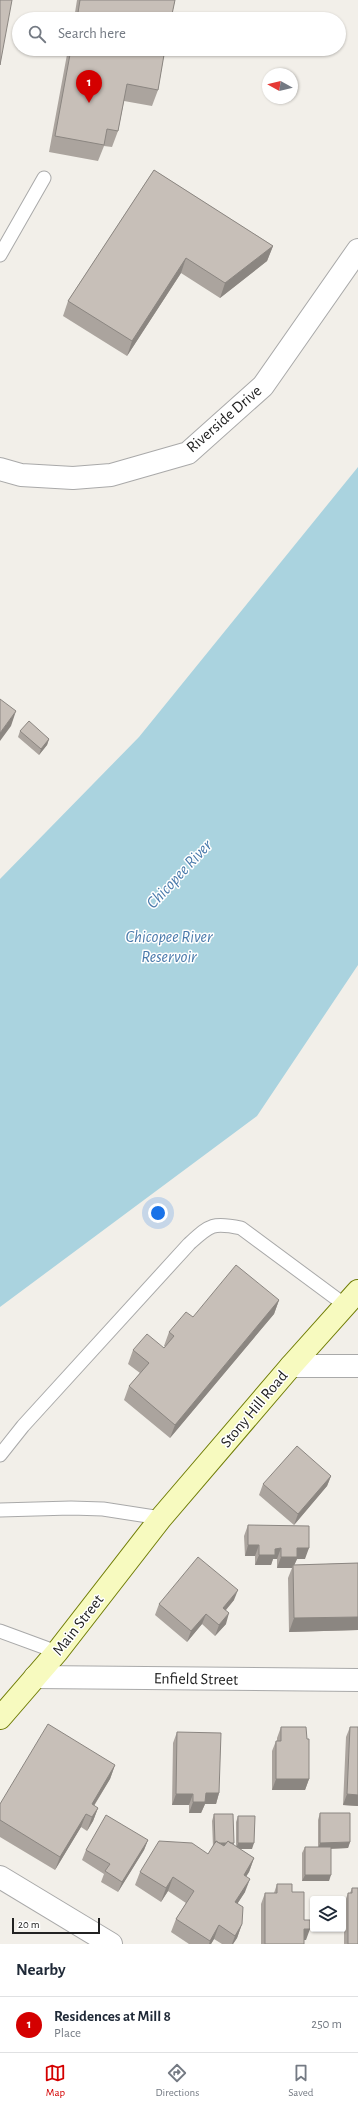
<!DOCTYPE html>
<style>
body{margin:0;font-family:"Alegreya Sans",sans-serif;background:#f6f6f7;color:#1f2937}
.controls{position:absolute;right:12px;bottom:12px;display:grid;overflow:hidden;border-radius:4px;box-shadow:0 1px 3px #0004}
.controls button{width:36px;height:36px;display:grid;place-items:center;padding:0;border:0;border-bottom:1px solid #e0e1e3;background:#fff;color:#1f2937;font:20px sans-serif}
.compass{position:absolute;left:262px;top:68px;width:36px;height:36px;border-radius:50%;background:#fff;box-shadow:0 1px 3px #0004;rotate:278deg}
.scale{position:absolute;left:12px;bottom:10px;width:88px;box-sizing:border-box;padding-left:4px;border:2px solid #222;border-top:0;font-size:11px;line-height:14px;white-space:nowrap;color:#222;-webkit-text-stroke:3px #fff;paint-order:stroke}
.you{position:absolute;left:158px;top:1213px;width:14px;height:14px;margin:-10px;border:3px solid #fff;border-radius:50%;background:#1a73e8;box-shadow:0 0 0 6px #1a73e833}
.badge{display:grid;place-items:center;width:26px;height:26px;border-radius:50%;background:#d40000;color:#fff;font-size:13px;font-weight:700}
.pin{position:absolute;translate:-50% -33px;filter:drop-shadow(0 1px 2px #0008)}
.pin::after{content:'';position:absolute;top:21px;width:14px;height:12px;background:inherit;clip-path:polygon(0 0,100% 0,50% 100%)}
.list{margin:0;padding:0;list-style:none}
h2{display:flex;justify-content:space-between;align-items:center;height:52px;margin:0;padding:0 16px;font-size:17px}
h2 small{font-size:13px;font-weight:400;color:#747a83}
.list li{display:grid;grid-template-columns:26px 1fr auto;gap:12px;align-items:center;box-sizing:border-box;height:56px;padding:0 16px;border-top:1px solid #e0e1e3}
.list b{display:block;font-size:15px;white-space:nowrap}
.list p{margin:0;font-size:13px;white-space:nowrap;color:#747a83}
.list em{font-size:13px;font-style:normal;color:#747a83}
.icon{flex:none;width:22px;height:22px;fill:none;stroke:currentColor;stroke-width:2;stroke-linecap:round;stroke-linejoin:round}
.map{position:relative;flex:none;width:358px;height:1944px;overflow:hidden}
.search{position:absolute;background:#fff;box-shadow:0 1px 3px #0004;left:12px;right:12px;top:12px;height:44px;display:flex;align-items:center;gap:10px;box-sizing:border-box;padding:0 14px;border-radius:22px;color:#747a83;font-size:15px}
.sheet{height:108px;background:#fff}
nav{display:flex;justify-content:space-around;align-items:center;box-sizing:border-box;height:56px;border-top:1px solid #e0e1e3;background:#fff;font-size:11px;color:#747a83}
nav a{display:grid;justify-items:center;gap:2px}
nav .on{color:#d40000}
.map>svg:first-child{display:block}
.water{fill:#aad3df}
.lines{fill:none;stroke-linecap:round;stroke-linejoin:round}
.lane-casing{stroke:#a9a9a9;stroke-width:15}
.street-casing{stroke:#a9a9a9;stroke-width:24}
.secondary-casing{stroke:#707d05;stroke-width:24}
.lane{stroke:#fff;stroke-width:13}
.street{stroke:#fff;stroke-width:22}
.secondary{stroke:#f7fabf;stroke-width:22}
.wall{fill:#aba49e}
.shaded-wall{fill:#8b8681}
.building{fill:#c7bfb8;stroke:#8b8681}
.labels{text-anchor:middle;dominant-baseline:central;stroke-width:3;stroke-linejoin:round;paint-order:stroke}
.street-label{font-size:16px;fill:#222;stroke:#fff}
.water-label{font-size:17px;font-style:italic;fill:#4a7aab;stroke:#fff}
</style>
<div class="map">
<svg width="358" height="1944" viewBox="0 0 358 1944">
<rect width="100%" height="100%" fill="#f2efe9"/>
<path class="water" d="M358,467V965L257,1116L0,1307V879L139,737Z"/>
<g class="lines">
<g class="lane-casing">
<path id="lane" d="M0,255L44,178
M0,1455L23,1426L189,1244C210,1225 212,1222 241,1228L345,1305
M0,1510L71,1508L103,1509L161,1518
M0,1631L57,1652"/>
</g>
<g class="street-casing">
<path id="street" d="M0,469L21,475L73,478L111,475L188,453L263,386L358,250
M291,1366H358
M35,1677L358,1680
M0,1877L111,1944"/>
</g>
<g class="secondary-casing">
<path id="secondary" d="M0,1718L57,1652L161,1518L291,1366L358,1291"/>
</g>
<use href="#lane" class="lane"/>
<use href="#street" class="street"/>
<use href="#secondary" class="secondary"/>
</g>
<path class="wall" d="M77,0H175L171,19H74Z
M68,49H165L158,90L152,106L124,101L118,131L112,147L104,146L98,161L49,152Z
M154,170L273,246L267,261L220,298L181,273L127,356L63,316L68,301Z
M20,731L49,739L47,745L39,755L18,737Z
M279,1300L274,1314L170,1438L124,1400L129,1386L140,1373L128,1364L133,1350L164,1348L165,1346H164L169,1332L193,1317Z
M331,1476L327,1486L294,1525L259,1495L263,1484Z
M248,1525L305,1559H297L294,1565L358,1563V1630L289,1632L288,1578L292,1568H277V1559H273L271,1565H255V1556H245L244,1536Z
M234,1600L226,1610V1624L215,1636L202,1624L187,1642L155,1615L159,1604Z
M281,1727L307,1739L309,1779L305,1790H272V1751L276,1741H277V1738Z
M350,1727L358,1806L343,1805L346,1737Z
M177,1732L219,1793L216,1804H205L201,1813H189V1805H172L173,1743Z
M115,1765L110,1779L94,1806L98,1808L93,1821L87,1831L81,1827L55,1870L0,1837V1804Z
M320,1813L350,1842L348,1848L331,1849L329,1881H302V1853L305,1847H318V1820Z
M214,1814L233,1845L236,1847V1822L238,1816L252,1849H240L254,1858L249,1872L246,1876L245,1892L237,1904L242,1924L237,1938L233,1944H222L214,1939L211,1944H189L171,1932L176,1919L186,1903L168,1891L161,1902L135,1885L140,1872L208,1854L213,1847L212,1821Z
M148,1840L144,1850L118,1892L101,1882L104,1874L82,1860L86,1850Z
M277,1884L292,1892L304,1920L306,1940H304V1944H261V1904L265,1893H274Z
M352,1888L358,1944H344V1904L348,1893H350Z"/>
<path class="shaded-wall" d="M273,246L267,261L220,298L225,283Z
M186,258L181,273L127,356L132,341Z
M16,711L11,726L0,741V733Z
M49,739L47,745L39,755L41,749Z
M279,1300L274,1314L170,1438L175,1425Z
M331,1476L327,1486L294,1525L298,1514Z
M248,1545H259L255,1556H245Z
M281,1548L277,1559H273L271,1565H255L259,1555L275,1549Z
M297,1548H309L305,1559H297L293,1568V1565L292,1568H277L281,1557Z
M238,1590L234,1600L219,1618L223,1608Z
M229,1613L226,1624L215,1636L219,1625Z
M206,1614L202,1624L187,1642L191,1631Z
M358,1617V1630L289,1632L294,1618Z
M115,1765L110,1779L88,1815L92,1804Z
M276,1779H309L305,1790H272Z
M206,1793H219L216,1804H205L201,1813H189L193,1802Z
M176,1794H193L189,1805H172Z
M347,1794L358,1795V1806L343,1805Z
M98,1808L93,1821L87,1831L92,1817Z
M86,1814L81,1827L55,1870L60,1857Z
M148,1840L144,1850L118,1892L122,1882Z
M350,1842L348,1848L318,1849L320,1843Z
M215,1843H234L231,1849Z
M238,1843H254L252,1849H236Z
M254,1858L249,1872L239,1888L244,1875Z
M305,1875H331L329,1881H302Z
M173,1877L168,1891L161,1902L166,1888Z
M250,1879L245,1892L230,1915L235,1902Z
M242,1924L237,1938L233,1944H232L235,1936Z
M219,1925L214,1939L211,1944H209L210,1941Z
M304,1929H310L306,1940H300Z"/>
<path class="building" d="M0,0H12L0,65Z
M80,0H175L171,19H77Z
M71,49H165L158,90L127,84L118,131L107,129L104,145L55,136Z
M154,170L273,246L225,283L186,258L132,341L68,301Z
M0,699L16,711L0,733Z
M29,721L49,739L41,749L20,731Z
M236,1265L279,1300L175,1425L129,1386L149,1363L133,1350L147,1334L164,1348L174,1336L169,1332L186,1312L193,1317Z
M297,1446L331,1476L298,1514L263,1484Z
M248,1525L309,1526V1548H297V1557H281V1548L275,1549V1555H259V1545H248Z
M198,1557L238,1590L223,1608L229,1613L219,1625L206,1614L191,1631L159,1604Z
M358,1563V1617L294,1618L293,1565Z
M48,1724L115,1765L92,1804L98,1808L92,1817L86,1814L60,1857L0,1820V1804Z
M281,1727H306L307,1739H309V1779H276V1741H281Z
M350,1727H358V1795L347,1794Z
M177,1732L221,1733L219,1793H206L205,1802H193V1794H176Z
M320,1813H350V1842L320,1843Z
M214,1814H233L234,1843H230L228,1841L226,1843H219L216,1841L215,1843Z
M106,1815L148,1840L122,1882L105,1871L110,1864L86,1850Z
M238,1816H255L254,1843H238Z
M159,1841L192,1843L208,1854L216,1841L224,1846L228,1841L254,1858L244,1875L250,1879L235,1902L243,1907L242,1924L235,1936L219,1925L210,1941L176,1919L194,1891L173,1877L166,1888L140,1872Z
M305,1847H331V1875H305Z
M277,1884H292V1892H304V1920H310V1929H304V1944H265V1893H277Z
M352,1888H358V1944H348V1893H352Z"/>
<g class="labels">
<g class="street-label">
<text transform="translate(224 419) rotate(-41)">Riverside Drive</text>
<text transform="translate(254 1409) rotate(-50)">Stony Hill Road</text>
<text transform="translate(78 1625) rotate(-52)">Main Street</text>
<text transform="translate(196 1679) rotate(1)">Enfield Street</text>
</g>
<g class="water-label">
<text transform="translate(179 874) rotate(-47)">Chicopee River</text>
<text x="169" y="936">Chicopee River<tspan x="169" dy="20">Reservoir</tspan></text>
</g>
</g>
</svg>
<div class="controls">
<button><svg class="icon" aria-label="layers" viewBox="0 0 24 24"><path d="M12 4l9 5-9 5-9-5zM3 14l9 5 9-5"/></svg></button>
</div>
<svg class="compass" viewBox="-18 -18 36 36"><path d="M0-13l5 13h-10z" fill="#e53935"/><path d="M0 13l5-13h-10z" fill="#747a83"/></svg>
<div class="scale">20 m</div>
<div class="you"></div>
<div class="pin badge" style="left:89px;top:103px">1</div>
<div class="search"><svg class="icon" aria-label="search" viewBox="0 0 24 24"><circle cx="10" cy="10" r="6"/><path d="M15 15l6 6"/></svg>Search here</div>
</div>
<section class="sheet">
<h2>Nearby<small></small></h2>
<ul class="list">
<li><span class="badge">1</span><div><b>Residences at Mill 8</b><p>Place</p></div><em>250 m</em></li>
</ul>
</section>
<nav>
<a class="on"><svg class="icon" aria-label="map" viewBox="0 0 24 24"><path d="M3 6l6-2 6 2 6-2v14l-6 2-6-2-6 2zM9 4v14M15 6v14"/></svg>Map</a>
<a><svg class="icon" aria-label="directions" viewBox="0 0 24 24"><path d="M12 3l9 9-9 9-9-9zM9 14v-3h6M13 9l2 2-2 2"/></svg>Directions</a>
<a><svg class="icon" aria-label="saved" viewBox="0 0 24 24"><path d="M7 4h10v16l-5-4-5 4z"/></svg>Saved</a>
</nav>
